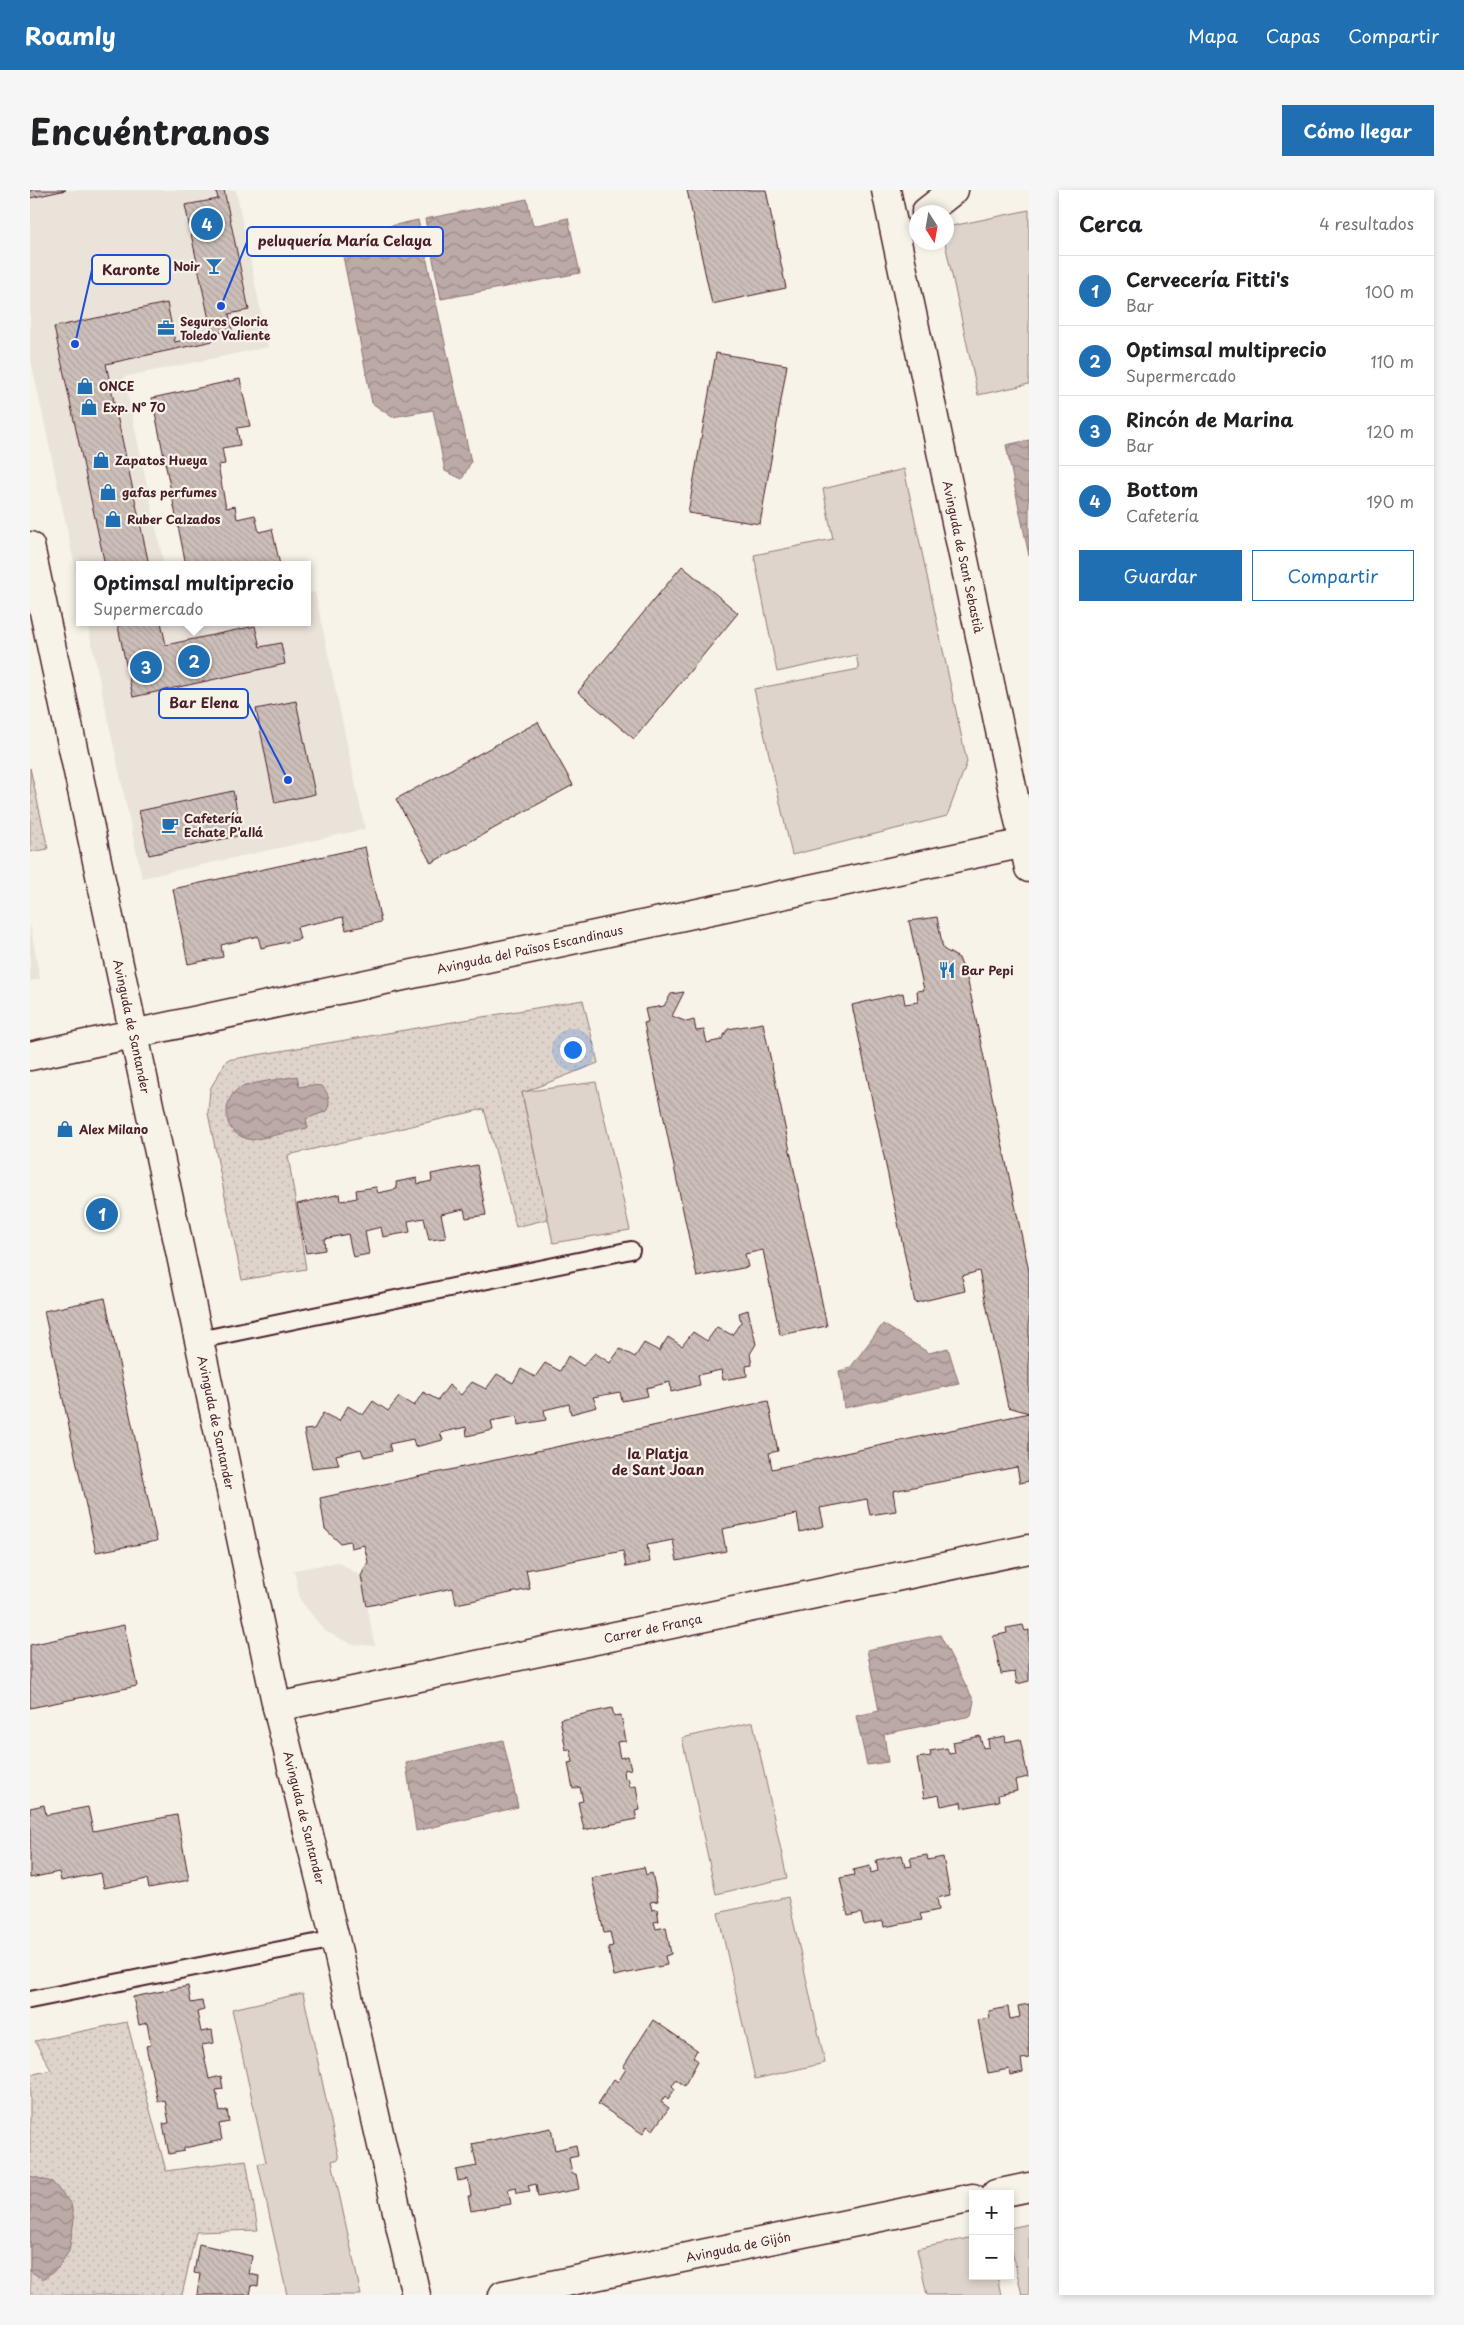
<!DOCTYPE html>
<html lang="es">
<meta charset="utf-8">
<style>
body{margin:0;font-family:"Playpen Sans",sans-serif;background:#f6f6f6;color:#202124}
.controls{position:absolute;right:15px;bottom:15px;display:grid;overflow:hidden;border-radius:0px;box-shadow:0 2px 8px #0003}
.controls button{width:45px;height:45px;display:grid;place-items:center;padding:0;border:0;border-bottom:1px solid #e0e0e0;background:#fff;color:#202124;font:25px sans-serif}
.compass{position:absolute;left:879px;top:15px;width:45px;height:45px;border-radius:50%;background:#fff;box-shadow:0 2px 8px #0003;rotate:169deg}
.you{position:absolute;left:542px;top:859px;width:18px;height:18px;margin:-12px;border:4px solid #fff;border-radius:50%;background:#1a73e8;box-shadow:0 0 0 8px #1a73e833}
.badge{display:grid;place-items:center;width:32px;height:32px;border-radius:50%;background:#1f6fb2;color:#fff;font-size:16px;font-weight:700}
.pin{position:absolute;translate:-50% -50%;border:2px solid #fff;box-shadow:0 1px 5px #0006}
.popup{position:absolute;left:46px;top:371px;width:235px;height:65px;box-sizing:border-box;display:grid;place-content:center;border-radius:0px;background:#fff;filter:drop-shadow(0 1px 4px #0005);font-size:16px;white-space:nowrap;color:#757577}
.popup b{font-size:19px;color:#202124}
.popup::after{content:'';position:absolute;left:50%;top:100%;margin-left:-10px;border:10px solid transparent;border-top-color:#fff}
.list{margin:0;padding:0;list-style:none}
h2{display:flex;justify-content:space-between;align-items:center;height:65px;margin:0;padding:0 20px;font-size:21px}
h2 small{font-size:16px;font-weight:400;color:#757577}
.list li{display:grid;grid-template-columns:32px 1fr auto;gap:15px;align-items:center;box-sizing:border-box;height:70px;padding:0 20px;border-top:1px solid #e0e0e0}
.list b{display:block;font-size:19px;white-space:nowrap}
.list p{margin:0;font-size:16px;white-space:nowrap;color:#757577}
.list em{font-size:16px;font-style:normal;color:#757577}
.actions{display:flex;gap:10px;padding:15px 20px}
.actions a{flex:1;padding:11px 0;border:1px solid #1f6fb2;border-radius:0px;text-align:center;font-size:18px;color:#1f6fb2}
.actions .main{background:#1f6fb2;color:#fff}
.map{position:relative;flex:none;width:999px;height:2105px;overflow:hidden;border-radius:0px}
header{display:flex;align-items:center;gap:30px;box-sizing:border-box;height:70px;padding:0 25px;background:#1f6fb2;color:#fff}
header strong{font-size:24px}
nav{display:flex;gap:28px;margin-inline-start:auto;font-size:18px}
.intro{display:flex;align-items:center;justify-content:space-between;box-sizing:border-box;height:120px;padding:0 30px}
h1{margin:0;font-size:35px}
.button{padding:12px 22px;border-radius:0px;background:#1f6fb2;color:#fff;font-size:18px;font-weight:700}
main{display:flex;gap:30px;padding:0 30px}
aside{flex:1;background:#fff;border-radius:0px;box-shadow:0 2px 8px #0003}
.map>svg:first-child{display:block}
.built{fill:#eae3da}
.park{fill:url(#park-dots);stroke:#947a7c}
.pitch{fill:#ded4cc;stroke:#947a7c}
.water{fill:url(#water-waves);stroke:#8e7275}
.building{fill:url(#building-back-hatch);stroke:#4a1f2b}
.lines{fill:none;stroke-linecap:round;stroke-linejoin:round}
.lane-casing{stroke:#4a1f2b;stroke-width:20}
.street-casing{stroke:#4a1f2b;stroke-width:31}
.lane{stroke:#f7f3e8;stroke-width:16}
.street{stroke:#f7f3e8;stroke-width:28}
.labels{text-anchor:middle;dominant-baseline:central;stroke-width:4.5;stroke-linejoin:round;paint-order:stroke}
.poi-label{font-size:12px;font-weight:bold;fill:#4a1f2b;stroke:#f7f3e8;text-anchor:start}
.street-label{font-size:12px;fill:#4a1f2b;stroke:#f7f3e8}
.neighbourhood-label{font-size:14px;font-weight:bold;fill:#4a1f2b;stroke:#f7f3e8}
.leader{fill:none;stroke:#1d4ed8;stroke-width:2}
.callout-dot{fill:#1d4ed8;stroke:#f7f3e8;stroke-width:2}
.callout{fill:#f7f3e8;stroke:#1d4ed8;stroke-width:2}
.callout-label{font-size:14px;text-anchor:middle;font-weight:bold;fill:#4a1f2b}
</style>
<header>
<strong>Roamly</strong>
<nav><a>Mapa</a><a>Capas</a><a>Compartir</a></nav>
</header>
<div class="intro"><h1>Encuéntranos</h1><a class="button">Cómo llegar</a></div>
<main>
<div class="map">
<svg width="999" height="2105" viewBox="0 0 999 2105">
<defs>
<pattern id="park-dots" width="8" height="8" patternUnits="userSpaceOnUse" patternTransform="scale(1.25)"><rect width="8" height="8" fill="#ded4cc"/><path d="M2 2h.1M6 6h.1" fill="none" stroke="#c0b6af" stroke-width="1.8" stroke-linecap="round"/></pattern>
<pattern id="water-waves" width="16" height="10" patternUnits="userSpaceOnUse" patternTransform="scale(1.25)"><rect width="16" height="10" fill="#bcaaa7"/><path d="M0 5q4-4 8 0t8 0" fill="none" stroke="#9b8a88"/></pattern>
<pattern id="building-back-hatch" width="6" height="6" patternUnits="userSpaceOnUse" patternTransform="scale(1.25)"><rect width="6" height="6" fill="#ccbfb9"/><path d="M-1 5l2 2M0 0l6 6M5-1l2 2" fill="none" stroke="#b1a49f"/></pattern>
</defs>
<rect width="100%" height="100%" fill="#f7f3e8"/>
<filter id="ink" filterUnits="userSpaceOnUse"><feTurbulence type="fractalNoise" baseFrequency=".02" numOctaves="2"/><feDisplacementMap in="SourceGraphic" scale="10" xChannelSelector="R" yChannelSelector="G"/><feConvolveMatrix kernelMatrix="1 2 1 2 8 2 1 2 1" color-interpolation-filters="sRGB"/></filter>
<g filter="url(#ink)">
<path class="built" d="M0,0H206L238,157L94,187L134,375H50V401L0,165Z
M285,402L335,639L112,688L57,432H278V404Z
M0,733L10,789L0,791Z
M308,1372L331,1386L345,1456L321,1454L295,1441L270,1410L264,1380Z"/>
<path class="park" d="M0,578L18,659L0,662Z
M553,810L568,873L492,903L518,1029L486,1037L454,919L258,965L276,1079L212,1090L178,923L180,899L197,870Z
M97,1832L136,1981L216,1970L228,2040L166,2042L152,2105H0V1885L21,1880L5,1851Z"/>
<path class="pitch" d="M999,20V194L948,205L915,53L917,37Z
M874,279L937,572L917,626L762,665L724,499L829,479L826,465L747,482L724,365L803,349L793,299Z
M566,892L600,1040L523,1053L492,902Z
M723,1532L757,1688L686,1704L652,1548Z
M758,1707L795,1873L725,1889L688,1723Z
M273,1803L309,1969L302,1971L331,2105H257L228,1974L236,1972L202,1819Z
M999,2034V2105H992L980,2052V2038Z
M943,2047V2086H967L971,2105H897L887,2059Z"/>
<path class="water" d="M497,9L503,36L538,28L550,83L411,109L395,29Z
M388,30L441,272L432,289L415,281L403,220L362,227L342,213L313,66L347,39Z
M999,250V366L976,255Z
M267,886L269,897L280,895L292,896C299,904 301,911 297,921L276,929L278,938L222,950C212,948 201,943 198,932C195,921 198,904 210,898C222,892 253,889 267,886Z
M853,1134L899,1163L918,1158L929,1194L814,1218L809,1181L820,1178Z
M910,1445L944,1511L941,1526L854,1544L858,1572L837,1575L826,1526L849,1521L837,1460Z
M473,1550L488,1617L386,1641L376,1573Z
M0,1986L22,1992L41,2014L44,2030L39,2061L28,2078L13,2089L0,2081Z"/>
<path class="building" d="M0,0H36L0,8Z
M186,0H194L219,120L199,124L202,140L182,144L155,15L188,9Z
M657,0H736L756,98L682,114Z
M137,113L145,152L182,144L183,151L76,174L119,375H75L24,137Z
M686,163L757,175L730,334L658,323Z
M210,189L220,236L207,238L210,255L192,258L195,274L188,275L196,318L205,316L207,329L225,325L229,342L242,339L250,375H156L122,208Z
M652,376L708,423L604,549L548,502Z
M87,432H131L136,455L225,436L230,457L251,453L255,474L103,507Z
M266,511L285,604L245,613L226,519Z
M508,532L543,595L401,673L366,609Z
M203,601L212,645L119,665L109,621Z
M335,657L351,732L316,740L313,727L267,737L270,749L231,758L228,746L191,755L193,767L158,774L143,699Z
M907,727L913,759L929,768L938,792L999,1081V1291L990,1293L987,1277L863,1301L866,1321L840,1325L837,1309L790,1318L794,1336L770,1342L767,1324L692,1339L696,1361L647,1371L643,1350L617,1355L620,1372L596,1377L593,1361L496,1380L500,1399L426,1414L423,1398L337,1416L331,1386L338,1372L334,1355L321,1358L320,1351L310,1353L295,1339L290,1308L738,1211L748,1261L739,1263L742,1279L999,1223L978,1217L949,1081L932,1086L935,1101L885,1113L822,815L873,803L875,814L888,812L887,801L894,800L879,731Z
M654,802L642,826L657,832L664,830L666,841L674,840L677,853L691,850L698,839L733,833L797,1136L750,1145L733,1060L715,1064L718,1077L667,1087L614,833L618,832L615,819L634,816L641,804Z
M447,975L456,1025L436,1028L434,1019L411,1024L416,1048L399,1050L394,1028L378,1031L380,1042L353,1047L351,1037L335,1041L339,1064L323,1067L318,1044L294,1049L295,1060L276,1063L267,1014L310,1004L311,1011L327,1008L326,1000L346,997L348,1003L367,999L366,992L387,988L388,994L402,991L401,984Z
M75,1108L127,1351L66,1362L14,1121Z
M718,1120L726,1154L720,1164L722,1175L716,1176L717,1186L693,1190L691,1180L668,1185L670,1195L641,1202L640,1192L616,1198L618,1206L592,1211L590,1202L563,1207L567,1217L541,1224L539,1214L514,1220L516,1230L488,1235L487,1226L461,1231L463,1240L437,1246L436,1237L410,1243L413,1250L385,1257L383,1249L359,1254L361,1261L334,1267L331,1259L306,1265L309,1275L282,1278L274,1240L284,1239L293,1223L309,1231L318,1216L333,1225L343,1211L358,1221L369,1207L384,1216L393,1202L408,1210L419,1195L431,1205L442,1192L456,1199L467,1184L483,1193L491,1179L505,1187L515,1173L530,1181L538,1166L553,1176L565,1163L580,1173L590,1159L605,1167L614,1153L629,1161L638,1147L652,1156L663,1142L677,1151L687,1137L702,1145L711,1132L709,1123Z
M94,1435L107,1496L0,1518V1455Z
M993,1435L995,1441L999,1440V1491L987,1494L985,1482L971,1484L963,1446L977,1443L976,1438Z
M582,1518L584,1526L591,1525L596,1551L587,1552L590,1568L598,1566L601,1579L594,1580L595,1589L598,1588L600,1597L606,1596L610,1620L605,1621L607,1629L554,1640L548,1612L553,1611L550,1597L543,1599L538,1573L543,1572L540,1559L536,1560L530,1529Z
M950,1546L953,1558L959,1557L958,1549L975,1546L976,1552L990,1549L998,1587L985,1590L987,1601L968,1605L969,1611L932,1618L931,1612L911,1616L909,1605L894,1608L887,1568L901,1566L900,1561L917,1558L919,1564L925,1563L923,1552Z
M14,1615L16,1625L58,1617L63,1641L147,1625L159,1690L119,1698L117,1689L74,1698L71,1683L31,1691L29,1682L0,1688V1618Z
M872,1665L875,1677L882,1676L880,1668L897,1665L898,1670L913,1667L920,1705L907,1708L909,1720L890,1724L892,1730L854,1737L853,1731L834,1735L831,1723L818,1726L810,1688L824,1685L823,1680L840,1676L841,1683L848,1681L846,1670Z
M614,1677L616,1685L622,1683L628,1711L620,1712L622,1720L627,1719L629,1731L624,1732L626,1739L636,1737L641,1764L635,1766L637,1775L584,1786L578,1757L583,1756L580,1742L574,1743L562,1688Z
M158,1796L161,1813L172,1811L174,1820L167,1822L171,1842L182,1840L184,1853L172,1855L179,1889L191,1886L193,1899L186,1900L190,1922L197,1920L199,1932L189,1934L192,1950L154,1958V1961L139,1964L133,1934L139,1933L135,1910L128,1912L116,1856L121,1855L117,1833L109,1835L103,1807Z
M999,1814V1868L991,1869L993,1882L980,1885L979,1879L958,1883L948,1830L960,1828L959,1821L978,1817L980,1829L990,1827L988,1816Z
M623,1830L667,1860L663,1867L668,1871L654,1896L646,1889L642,1896L645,1899L638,1909L635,1906L631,1912L639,1918L623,1940L617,1936L613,1944L568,1914L584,1889L588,1892L596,1879L593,1877Z
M521,1938L525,1960L546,1955L548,1966L539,1968L542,1984H546L549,1999L508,2007L506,1994L498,1996L500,2001L487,2003L486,1997L478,1999L481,2014L441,2021L438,2006H441L438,1989L428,1991L426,1980L447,1976L442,1954Z
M169,2054L222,2066L219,2084L229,2086L228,2096L222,2095L220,2105H167L170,2084L164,2083Z"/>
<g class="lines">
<g class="lane-casing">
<path id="lane" d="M169,1150L601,1060
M0,1810L305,1749"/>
</g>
<g class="street-casing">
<g id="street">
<path id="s1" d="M856,0L999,678"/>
<path d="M896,22L924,0"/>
<path id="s2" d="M0,356L247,1517L305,1749L386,2105"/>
<path id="s3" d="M0,866L999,652"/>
<path id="s4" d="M247,1517L999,1359"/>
<path d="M966,2004L999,1997"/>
<path id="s5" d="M473,2105L943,2008"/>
</g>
</g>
<use href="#lane" class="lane"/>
<use href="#street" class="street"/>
</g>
</g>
<defs>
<g id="bar-bare" transform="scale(1.35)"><path d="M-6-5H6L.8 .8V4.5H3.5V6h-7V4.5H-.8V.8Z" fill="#1f6fb2" stroke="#f7f3e8" stroke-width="2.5" paint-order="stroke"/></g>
<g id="office-bare" transform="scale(1.35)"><path d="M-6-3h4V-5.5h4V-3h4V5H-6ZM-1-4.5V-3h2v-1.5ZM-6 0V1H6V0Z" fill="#1f6fb2" stroke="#f7f3e8" stroke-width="2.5" paint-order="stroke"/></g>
<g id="shop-bare" transform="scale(1.35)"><path d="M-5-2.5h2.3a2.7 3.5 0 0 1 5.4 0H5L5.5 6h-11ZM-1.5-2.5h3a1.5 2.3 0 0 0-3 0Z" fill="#1f6fb2" stroke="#f7f3e8" stroke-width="2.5" paint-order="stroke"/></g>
<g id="cafe-bare" transform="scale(1.35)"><path d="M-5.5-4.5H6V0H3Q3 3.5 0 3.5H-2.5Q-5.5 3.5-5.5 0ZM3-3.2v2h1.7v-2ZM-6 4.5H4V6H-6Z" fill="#1f6fb2" stroke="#f7f3e8" stroke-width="2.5" paint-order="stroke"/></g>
<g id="restaurant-bare" transform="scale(1.35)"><path d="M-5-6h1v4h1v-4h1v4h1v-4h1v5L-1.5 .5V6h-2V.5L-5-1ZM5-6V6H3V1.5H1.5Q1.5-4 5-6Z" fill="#1f6fb2" stroke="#f7f3e8" stroke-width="2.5" paint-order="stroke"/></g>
</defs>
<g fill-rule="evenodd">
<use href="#bar-bare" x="184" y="76"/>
<use href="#office-bare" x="136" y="138"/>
<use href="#shop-bare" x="55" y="196"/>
<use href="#shop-bare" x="59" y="217"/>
<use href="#shop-bare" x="71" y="270"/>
<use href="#shop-bare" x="78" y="302"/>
<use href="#shop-bare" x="83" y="329"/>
<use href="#cafe-bare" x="140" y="635"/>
<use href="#restaurant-bare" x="917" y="780"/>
<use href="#shop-bare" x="35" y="939"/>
</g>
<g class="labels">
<g class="poi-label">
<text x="170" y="76" text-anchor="end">Noir</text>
<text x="150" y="131">Seguros Gloria<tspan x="150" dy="14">Toledo Valiente</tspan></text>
<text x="69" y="196">ONCE</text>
<text x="73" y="217">Exp. N° 70</text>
<text x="85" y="270">Zapatos Hueya</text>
<text x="92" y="302">gafas perfumes</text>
<text x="97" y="329">Ruber Calzados</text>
<text x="154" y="628">Cafetería<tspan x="154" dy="14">Echate P'allá</tspan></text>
<text x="931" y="780">Bar Pepi</text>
<text x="49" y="939">Alex Milano</text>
</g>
<g class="street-label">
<text stroke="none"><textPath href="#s1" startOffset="375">Avinguda de Sant Sebastià</textPath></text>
<text stroke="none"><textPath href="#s3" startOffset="511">Avinguda del Països Escandinaus</textPath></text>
<text stroke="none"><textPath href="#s2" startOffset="491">Avinguda de Santander</textPath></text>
<text stroke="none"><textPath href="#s2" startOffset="896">Avinguda de Santander</textPath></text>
<text stroke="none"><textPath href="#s4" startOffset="384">Carrer de França</textPath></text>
<text stroke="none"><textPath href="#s2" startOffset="1301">Avinguda de Santander</textPath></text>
<text stroke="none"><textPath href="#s5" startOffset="240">Avinguda de Gijón</textPath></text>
</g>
<g class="neighbourhood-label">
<text x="628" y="1263">la Platja<tspan x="628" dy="16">de Sant Joan</tspan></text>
</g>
</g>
<path class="leader" d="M191 116L217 52M45 154L62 80M258 590L218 513"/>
<g class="callout-dot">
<circle cx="191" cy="116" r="5"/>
<circle cx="45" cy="154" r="5"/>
<circle cx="258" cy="590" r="5"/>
</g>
<g class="callout">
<rect x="217" y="37" width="196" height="29" rx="5"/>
<rect x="62" y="65" width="78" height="29" rx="5"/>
<rect x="129" y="499" width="89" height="29" rx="5"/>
</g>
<g class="callout-label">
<text x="315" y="56">peluquería María Celaya</text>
<text x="101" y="85">Karonte</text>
<text x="174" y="518">Bar Elena</text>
</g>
</svg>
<div class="controls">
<button>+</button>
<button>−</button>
</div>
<svg class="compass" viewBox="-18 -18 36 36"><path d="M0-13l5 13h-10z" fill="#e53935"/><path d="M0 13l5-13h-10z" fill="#757577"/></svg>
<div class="you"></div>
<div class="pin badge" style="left:72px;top:1024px">1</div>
<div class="pin badge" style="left:164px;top:471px">2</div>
<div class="popup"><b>Optimsal multiprecio</b>Supermercado</div>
<div class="pin badge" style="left:116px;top:477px">3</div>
<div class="pin badge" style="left:177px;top:34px">4</div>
</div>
<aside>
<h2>Cerca<small>4 resultados</small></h2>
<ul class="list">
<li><span class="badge">1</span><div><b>Cervecería Fitti's</b><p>Bar</p></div><em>100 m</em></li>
<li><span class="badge">2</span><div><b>Optimsal multiprecio</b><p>Supermercado</p></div><em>110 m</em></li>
<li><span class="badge">3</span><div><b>Rincón de Marina</b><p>Bar</p></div><em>120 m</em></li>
<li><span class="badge">4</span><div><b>Bottom</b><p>Cafetería</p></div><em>190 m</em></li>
</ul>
<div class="actions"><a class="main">Guardar</a><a>Compartir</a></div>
</aside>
</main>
